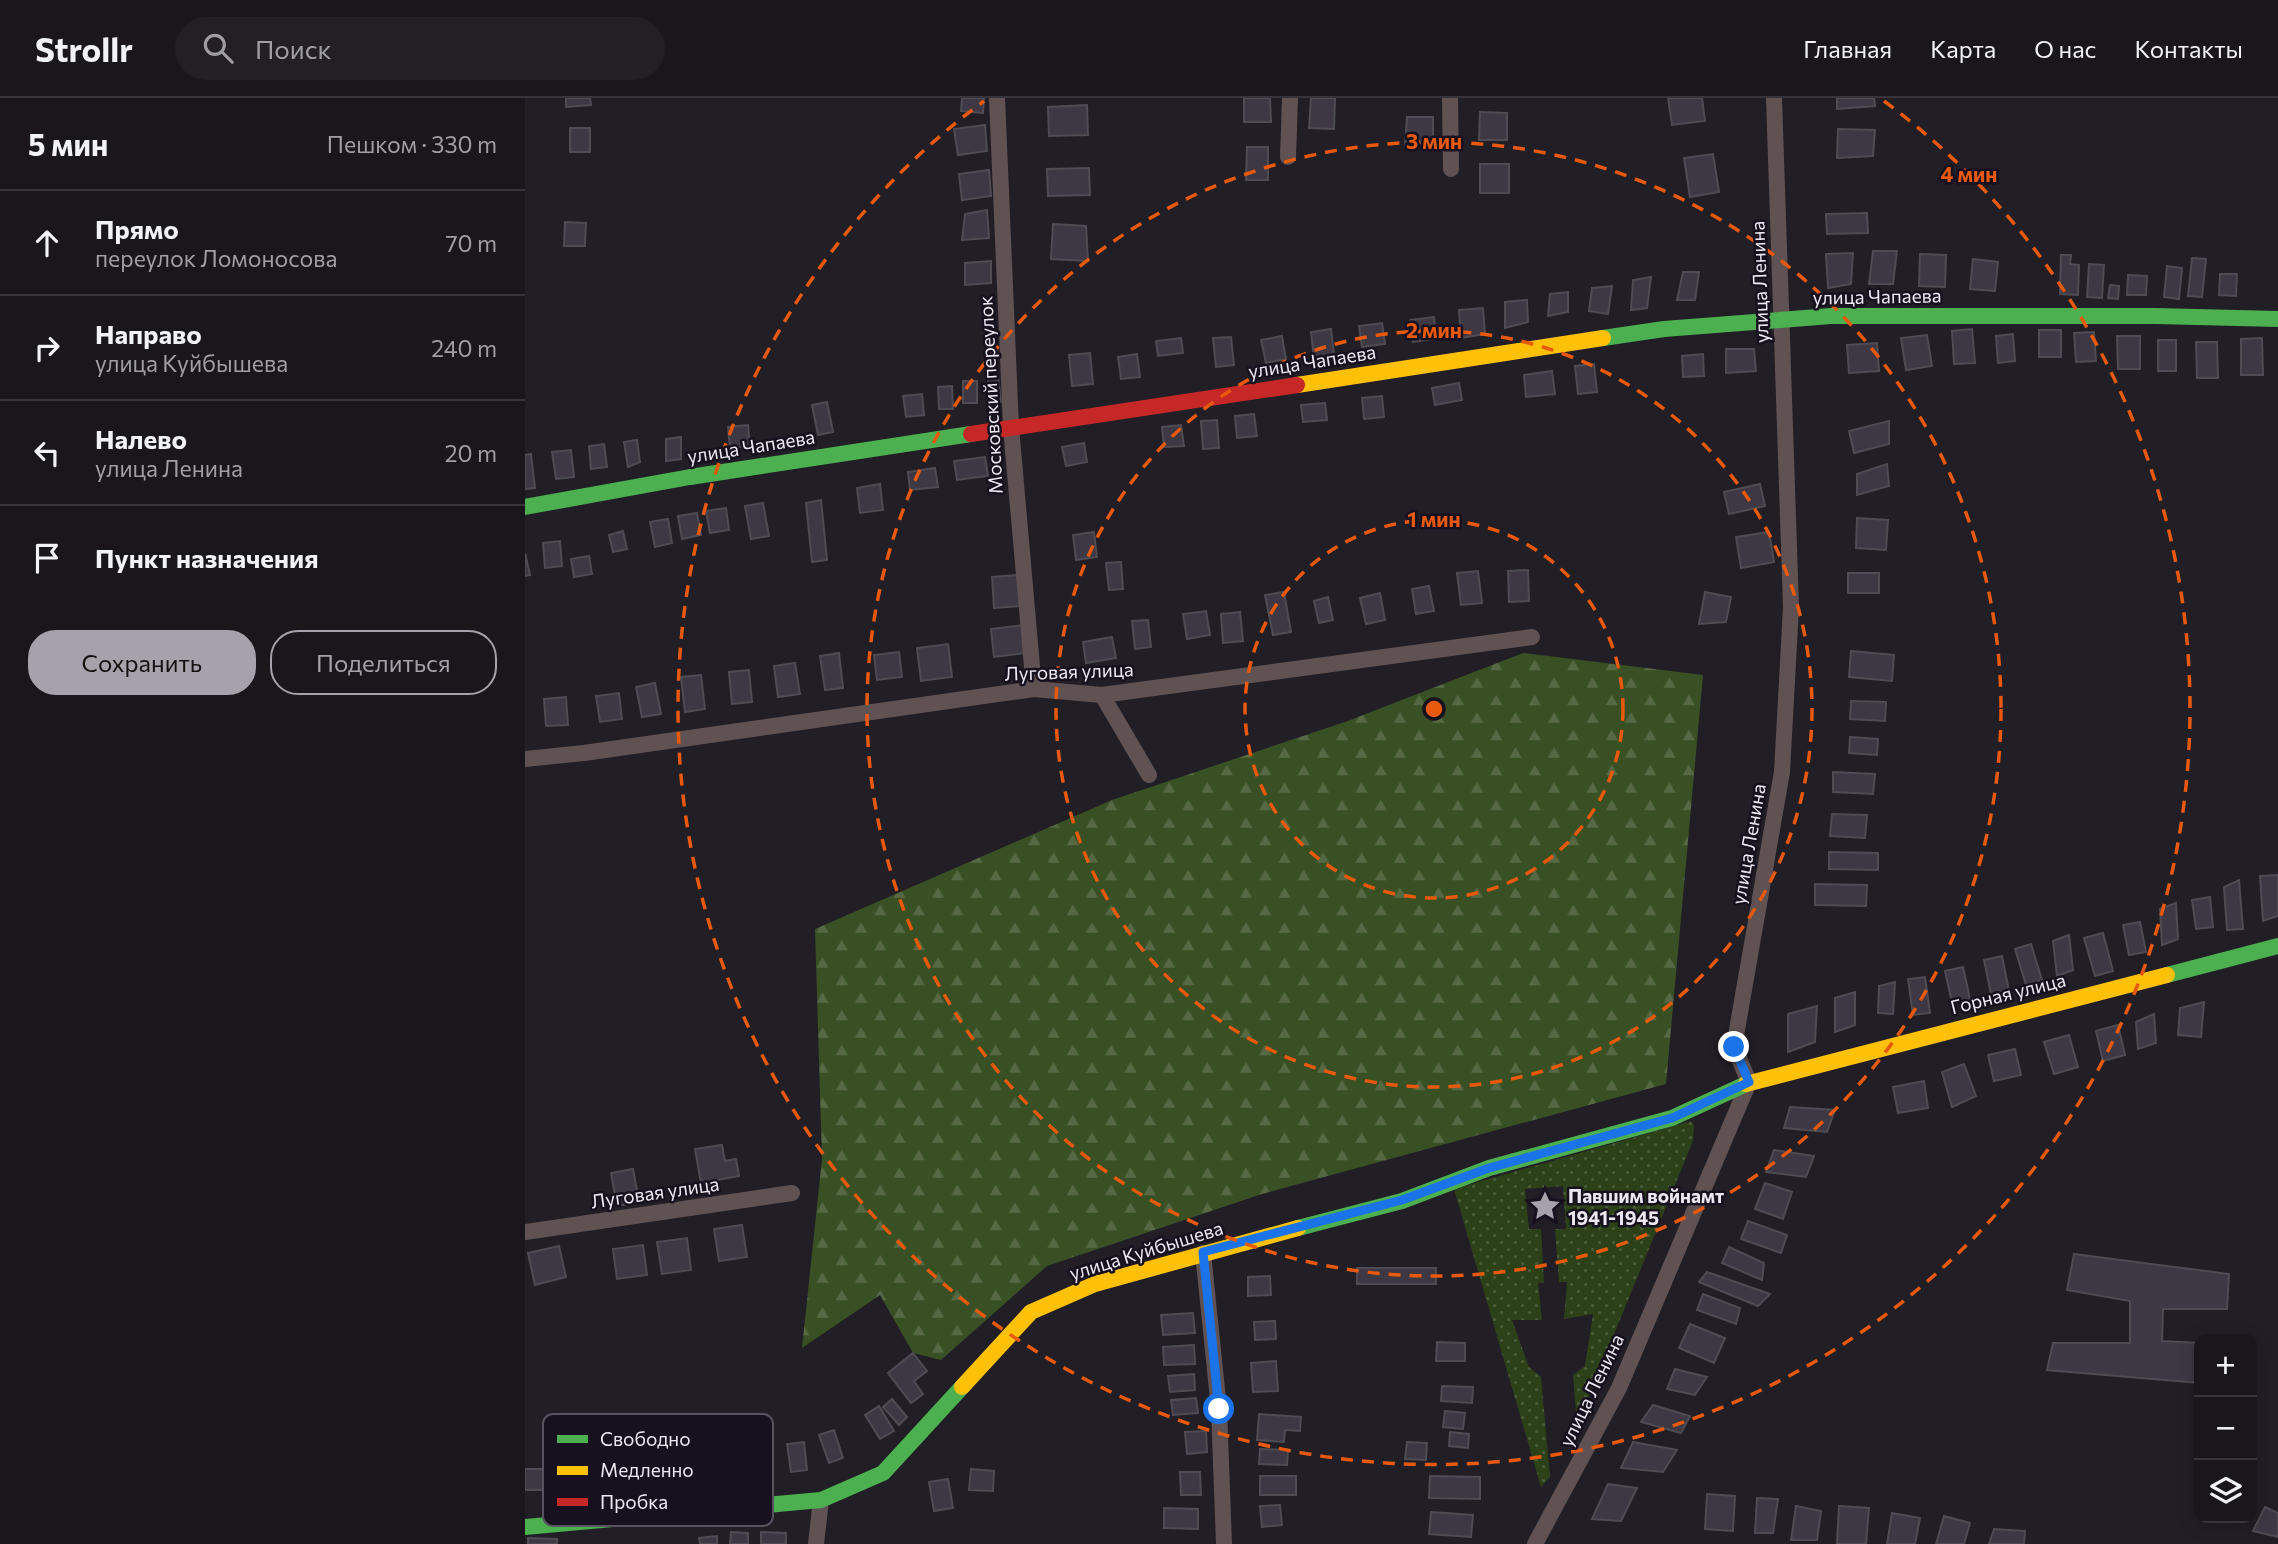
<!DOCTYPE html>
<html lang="ru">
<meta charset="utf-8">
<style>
body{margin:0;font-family:Commissioner,sans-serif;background:#221f25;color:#f1f3f6}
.controls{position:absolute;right:21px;bottom:21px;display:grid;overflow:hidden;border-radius:14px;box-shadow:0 4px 18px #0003}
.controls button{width:63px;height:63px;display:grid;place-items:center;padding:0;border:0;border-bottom:2px solid #37353b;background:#19161c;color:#f1f3f6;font:35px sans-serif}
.stop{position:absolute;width:21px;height:21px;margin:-16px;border:5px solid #1a73e8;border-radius:50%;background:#fff}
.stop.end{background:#1a73e8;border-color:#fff;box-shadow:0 2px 7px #0008}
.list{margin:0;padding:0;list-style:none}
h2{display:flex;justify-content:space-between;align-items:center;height:91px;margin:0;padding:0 28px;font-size:30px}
h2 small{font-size:23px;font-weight:400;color:#9f9fa3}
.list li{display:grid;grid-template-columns:46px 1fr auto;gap:21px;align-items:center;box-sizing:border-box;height:105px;padding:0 28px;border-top:2px solid #37353b}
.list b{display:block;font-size:26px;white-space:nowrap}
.list p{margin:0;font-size:23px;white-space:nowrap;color:#9f9fa3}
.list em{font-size:23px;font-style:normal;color:#9f9fa3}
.actions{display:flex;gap:14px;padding:21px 28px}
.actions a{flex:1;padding:16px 0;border:2px solid #a6a2ab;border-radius:28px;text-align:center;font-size:24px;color:#a6a2ab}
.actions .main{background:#a6a2ab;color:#111}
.icon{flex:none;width:38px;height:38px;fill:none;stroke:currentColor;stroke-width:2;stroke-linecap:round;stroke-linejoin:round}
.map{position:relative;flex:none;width:1753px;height:1446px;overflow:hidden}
header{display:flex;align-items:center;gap:42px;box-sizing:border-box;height:98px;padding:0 35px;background:#19161c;border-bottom:2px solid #37353b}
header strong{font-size:33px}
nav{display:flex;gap:38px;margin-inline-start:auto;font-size:24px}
.search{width:490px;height:63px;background:#221f25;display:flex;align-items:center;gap:18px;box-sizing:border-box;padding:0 24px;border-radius:38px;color:#9f9fa3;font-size:26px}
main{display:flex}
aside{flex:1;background:#19161c}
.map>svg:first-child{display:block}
.grass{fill:url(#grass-dots)}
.forest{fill:url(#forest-firs)}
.building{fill:#3e3845;stroke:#4e4c52;stroke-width:2}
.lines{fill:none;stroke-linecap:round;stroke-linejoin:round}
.street{stroke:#605253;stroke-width:16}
.fast{stroke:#4caf50;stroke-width:16}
.slow{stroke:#ffc107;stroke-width:16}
.jam{stroke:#c62828;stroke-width:16}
.route{stroke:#1a73e8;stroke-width:9}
.ring{fill:none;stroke:#e8590c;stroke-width:3.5;stroke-dasharray:12 9}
.labels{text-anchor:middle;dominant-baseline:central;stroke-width:5;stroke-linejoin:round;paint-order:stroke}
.street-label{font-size:19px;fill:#ede9f3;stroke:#17111f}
.poi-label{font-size:19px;font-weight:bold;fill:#ede9f3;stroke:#17111f;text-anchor:start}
.key{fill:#17111f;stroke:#57525f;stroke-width:2}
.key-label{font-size:19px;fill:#ede9f3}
.centre{fill:#e8590c;stroke:#17111f;stroke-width:3.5}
.ring-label{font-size:21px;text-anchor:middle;font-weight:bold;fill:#e8590c;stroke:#17111f;stroke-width:5;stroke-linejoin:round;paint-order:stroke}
</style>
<header>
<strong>Strollr</strong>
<div class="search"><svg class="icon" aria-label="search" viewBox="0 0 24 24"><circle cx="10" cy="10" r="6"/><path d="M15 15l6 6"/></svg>Поиск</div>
<nav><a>Главная</a><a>Карта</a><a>О нас</a><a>Контакты</a></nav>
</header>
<main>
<aside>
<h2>5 мин<small>Пешком · 330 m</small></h2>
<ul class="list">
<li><svg class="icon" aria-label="ahead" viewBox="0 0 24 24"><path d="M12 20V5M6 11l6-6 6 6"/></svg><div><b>Прямо</b><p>переулок Ломоносова</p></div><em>70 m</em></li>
<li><svg class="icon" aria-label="right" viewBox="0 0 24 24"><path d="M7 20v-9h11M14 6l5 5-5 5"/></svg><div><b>Направо</b><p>улица Куйбышева</p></div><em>240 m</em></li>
<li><svg class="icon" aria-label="left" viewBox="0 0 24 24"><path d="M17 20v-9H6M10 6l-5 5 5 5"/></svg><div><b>Налево</b><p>улица Ленина</p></div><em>20 m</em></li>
<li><svg class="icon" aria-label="arrive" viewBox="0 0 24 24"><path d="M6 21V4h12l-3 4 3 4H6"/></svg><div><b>Пункт назначения</b></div></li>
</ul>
<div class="actions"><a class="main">Сохранить</a><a>Поделиться</a></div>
</aside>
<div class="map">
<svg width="1753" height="1446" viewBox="0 0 1753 1446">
<defs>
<pattern id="grass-dots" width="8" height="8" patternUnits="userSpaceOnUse" patternTransform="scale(1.75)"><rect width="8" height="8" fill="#2c4118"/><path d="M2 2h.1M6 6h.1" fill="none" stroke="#4b5c3a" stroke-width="1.8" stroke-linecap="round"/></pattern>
<pattern id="forest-firs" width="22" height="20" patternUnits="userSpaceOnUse" patternTransform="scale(1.75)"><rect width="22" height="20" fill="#395024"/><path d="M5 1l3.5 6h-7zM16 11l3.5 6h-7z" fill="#566944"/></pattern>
</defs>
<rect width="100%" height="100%" fill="#211e26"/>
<path class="grass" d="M1166,1023L1169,1028L1168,1043L1052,1327L1048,1277L1060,1268L1068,1216L1039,1221L1042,1184H1034L1030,1131H1041L1038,1088L1000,1091L1004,1131H1016L1019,1185H1013L1017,1222H987L1004,1269L1016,1279L1025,1379L1016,1389L929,1091Z"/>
<path class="forest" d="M998,555L1178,577L1141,986L737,1096L522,1168L416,1262L388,1255L355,1197L277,1250L297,1061L290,831L587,702L820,624Z"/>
<path class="building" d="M41,0H65L66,7L41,9Z
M437,0H459L458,15L436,13Z
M719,0H745L746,24H719Z
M786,0H810L809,31L784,30Z
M1143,0H1177L1180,23L1147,27Z
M1312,0H1349L1350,8L1312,11Z
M562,7L563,37L524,38L523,9Z
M955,14L982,15V42H954Z
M882,19H908V45L880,47Z
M460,27L462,53L433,57L429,31Z
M45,30H65V54H45Z
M1313,31L1350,32L1348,58L1312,60Z
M722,49H743V82H721Z
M1188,56L1194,94L1165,99L1159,60Z
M955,66H984V95H955Z
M564,70L565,97L523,98L522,71Z
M464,72L466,98L437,102L434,76Z
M462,112L464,140L437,142L440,116Z
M1342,115L1343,135L1302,136L1301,116Z
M40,124L61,125L60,148H39Z
M528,126L561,128L563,163L526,161Z
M1348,153H1372L1368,186H1344Z
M1328,155L1326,186L1303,190L1301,156Z
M1395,156L1421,157L1420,189L1394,188Z
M1536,157H1546L1545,166L1554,167L1553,197L1535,196Z
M1667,160L1681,161L1677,199L1663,198Z
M1448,161L1473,164L1470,193L1445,191Z
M466,163V185L440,187V165Z
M1564,166L1579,167L1577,200L1562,199Z
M1642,168L1657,170L1654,201L1639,199Z
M1158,174H1174L1170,202H1152Z
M1695,176H1712L1711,198L1694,197Z
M1603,177L1622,178L1621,197H1602Z
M1126,179L1122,210L1106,212L1108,182Z
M1585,187L1594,188L1593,201L1583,200Z
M1087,188L1083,216L1064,213L1067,190Z
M1043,194V214L1023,218L1025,196Z
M1002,202L1003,224L980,230V204Z
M958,210L960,236L936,240L934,212Z
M909,219L911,241L888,244L885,222Z
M857,225L860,246L837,249L834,228Z
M806,231L809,257L789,260L786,234Z
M1447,231L1450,265L1429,266L1427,233Z
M1514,232H1536V259H1514Z
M1569,234L1571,263L1551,264L1549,235Z
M1488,236L1490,263L1473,265L1471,238Z
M1402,237L1407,268L1381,272L1376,240Z
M757,238L761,261L741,265L736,242Z
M1592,238H1615V271H1593Z
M706,239L709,267L691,269L688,240Z
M656,240L658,255L633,258L631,243Z
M1737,240L1738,277H1716V241Z
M1633,242H1651V273H1633Z
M1671,244H1692L1693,280H1672Z
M1352,245L1354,273L1324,275L1322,247Z
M1201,251H1229L1231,273L1201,275Z
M565,255L568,286L547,288L544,257Z
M612,256L615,279L596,281L593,259Z
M1178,256L1179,278L1158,279L1157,258Z
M1069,266L1072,294L1053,296L1050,268Z
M1027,273L1030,296L1001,299L999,277Z
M473,279L476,304L464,306L463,281Z
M438,283H452V305H438Z
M934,285L937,302L910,307L907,290Z
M427,288L428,311H414L413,289Z
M397,296L399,317L381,319L378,298Z
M857,298L859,319L839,321L837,300Z
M302,304L308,334L293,337L287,307Z
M800,305L802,322L778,324L776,307Z
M729,316L732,338L712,340L710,318Z
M692,322L694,350L678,351L676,323Z
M1364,323V346L1329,355L1324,333Z
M223,327L225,348L205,350L203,329Z
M656,327L659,348L639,349L637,329Z
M156,339V361L141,363V341Z
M112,342L115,364L103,369L99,344Z
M559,345L562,364L541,368L537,349Z
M79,346L82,369L66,371L64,348Z
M46,352L49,379L31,381L27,354Z
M6,356L10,390L0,391V357Z
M460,359L463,378L432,382L429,363Z
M1362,366L1364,388L1332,397V376Z
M410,370L413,389L385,392L383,374Z
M355,386L358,412L335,415L332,390Z
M1235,386L1240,408L1204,416L1199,394Z
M296,402L302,462L287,464L281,405Z
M238,405L244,438L226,441L220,408Z
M201,410L204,432L185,435L181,413Z
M172,415L176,437L157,441L153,418Z
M1332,420L1363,422L1361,452L1331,450Z
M143,421L147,445L130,449L125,424Z
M98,433L102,451L88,454L84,437Z
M569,434L572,459L551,462L548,437Z
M1244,434L1249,464L1216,470L1211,439Z
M35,443L37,468L20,470L18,445Z
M0,455L5,477L0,478Z
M64,458L67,476L49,479L46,461Z
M596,464L598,491L584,492L581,465Z
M1003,472L1004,503L984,504L983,473Z
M953,473L957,505L936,507L932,475Z
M1323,475H1354V495H1323Z
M493,477L496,508L469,510L467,479Z
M904,488L909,513L891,516L887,491Z
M759,494L766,534L748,537L740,497Z
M1180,494L1206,499L1201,524L1174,526Z
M855,495L860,522L841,526L835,500Z
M803,499L808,522L794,525L789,503Z
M681,513L685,537L662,541L658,516Z
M715,514L718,543L698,545L696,516Z
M623,522L626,549L610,551L607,523Z
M499,527L502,555L469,559L466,531Z
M587,539L591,560L561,565L558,544Z
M423,546L427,579L396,583L392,550Z
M1326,553L1369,557L1367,583L1324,579Z
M374,554L377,579L352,582L349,557Z
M314,555L318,590L300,592L295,558Z
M270,565L275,596L253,599L249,568Z
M224,572L227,604L207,606L204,574Z
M176,577L180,611L160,614L156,579Z
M130,585L136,616L117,619L111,589Z
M94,595L97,621L75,624L71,598Z
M41,599L43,627L21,628L19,601Z
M1326,603L1361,604L1360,623L1325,621Z
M1325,639L1353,641L1352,657L1324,655Z
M1308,674L1350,676L1348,696L1308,694Z
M1307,716L1342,717L1340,740L1305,738Z
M1304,754L1353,755V772L1304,771Z
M1753,777V818L1738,823L1735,778Z
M1714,782L1718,831L1702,832L1699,789Z
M1290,786L1342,787L1341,808L1290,807Z
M1685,799L1688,829L1671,831L1667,802Z
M1651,805L1653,841L1637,847L1635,811Z
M1615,824L1621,854L1604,857L1598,827Z
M1578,835L1588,873L1570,878L1559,840Z
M1544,837L1548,872L1532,878L1528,843Z
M1506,846L1517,882L1501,887L1490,851Z
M1477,858L1484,893L1466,896L1459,862Z
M1438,869L1445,901L1427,905L1420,873Z
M1400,879L1405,915L1388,917L1383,881Z
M1370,884L1368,916L1353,915L1354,888Z
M1330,894V927L1310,934V900Z
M1679,904L1676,939L1653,937L1655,910Z
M1292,908L1290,944L1263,954V916Z
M1629,916L1631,945L1613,951L1611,924Z
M1593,927L1600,957L1578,963L1571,933Z
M1544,937L1553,969L1529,976L1519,944Z
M1490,951L1496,977L1469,983L1463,957Z
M1439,966L1451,998L1427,1009L1417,974Z
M1399,983L1403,1010L1373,1015L1368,989Z
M1265,1009L1310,1012L1302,1034L1259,1030Z
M197,1047L200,1063L211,1061L214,1078L176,1085L170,1051Z
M1249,1052L1289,1058L1281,1079L1241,1074Z
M108,1071L114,1104L92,1108L86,1075Z
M1240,1085L1267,1094L1258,1121L1230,1111Z
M1223,1123L1262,1137L1256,1155L1216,1141Z
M217,1127L222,1159L194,1163L189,1131Z
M162,1140L166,1172L137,1176L132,1144Z
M118,1147L122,1177L92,1181L88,1151Z
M34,1148L41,1179L10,1187L3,1155Z
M1204,1149L1239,1165L1237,1182L1197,1165Z
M1549,1156L1704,1176L1702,1211H1638L1637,1243L1674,1245V1285L1522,1272L1528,1245H1605V1203L1542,1192Z
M832,1170H911V1186H832Z
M1182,1174L1245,1196L1233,1208L1174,1184Z
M745,1178L746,1197L723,1198V1179Z
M1178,1196L1215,1210L1211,1226L1172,1212Z
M668,1215L670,1235L638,1237L636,1217Z
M750,1223L751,1241L730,1242L729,1224Z
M1165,1226L1200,1240L1189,1265L1154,1250Z
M912,1244L940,1245V1263H911Z
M669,1247L670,1266L639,1267L638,1249Z
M388,1255L402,1273L389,1283L398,1296L386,1305L363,1275Z
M751,1263L753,1293L728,1294L726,1265Z
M1150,1271L1182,1279L1170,1297L1142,1291Z
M669,1276L670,1292L645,1294L643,1278Z
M917,1288L948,1289L947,1305L916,1303Z
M671,1300L673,1315L648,1317L646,1302Z
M367,1301L382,1319L374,1327L358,1309Z
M1128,1307L1165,1318L1156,1335L1116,1324Z
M354,1308L369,1333L355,1341L340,1317Z
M920,1313L940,1315L938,1331L918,1329Z
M734,1316L776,1319L775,1333L760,1332L759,1344L732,1342Z
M309,1332L318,1360L304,1365L294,1337Z
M681,1333L682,1354L662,1356L660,1334Z
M925,1334L944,1336L943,1350L924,1348Z
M279,1344L282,1372L266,1374L262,1346Z
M882,1344L902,1345L901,1362L880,1361Z
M1108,1344L1152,1352L1138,1374L1096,1370Z
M735,1351L763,1352L762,1367L734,1366Z
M0,1371H20V1392H0Z
M446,1371L469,1373L468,1393L444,1392Z
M655,1374H675L676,1397H656Z
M735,1378H771V1397H735Z
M905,1378L955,1379V1401L904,1400Z
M423,1381L428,1410L409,1413L404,1384Z
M1083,1386L1112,1390L1096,1423L1067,1421Z
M1182,1396L1210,1398L1208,1433L1180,1431Z
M1232,1400L1253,1401L1248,1435H1230Z
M755,1407L757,1427L737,1429L735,1408Z
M1271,1408L1296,1413L1292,1442H1266Z
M1314,1408L1344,1410L1341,1446H1312Z
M1740,1409L1753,1415V1439L1728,1433Z
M639,1410L673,1411V1431L639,1430Z
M906,1414L948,1417L946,1439L904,1436Z
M1367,1415L1395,1420L1390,1446H1362Z
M1419,1418L1445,1425L1439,1446H1411Z
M1469,1431L1500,1433L1499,1446H1464Z
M206,1434L223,1435V1446H205Z
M236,1434L261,1435V1446H236Z
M192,1438V1446H175L174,1440Z
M3,1440L32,1441V1446H3Z"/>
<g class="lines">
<path class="street" d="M472,0L486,329L509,591
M925,0L926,71
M763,59L765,0
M577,597L624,677
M0,661L59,655L509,591L577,597L1007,539
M0,1134L267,1095
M678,1155L694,1311L699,1446
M291,1446L296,1402
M1010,1446L1094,1290L1224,984L1209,949L1257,674L1266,509L1249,0"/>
<path class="fast" d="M1078,240L1139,231L1306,218H1631L1753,221
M0,409L165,379L446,336
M1642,877L1753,848
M773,1130L877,1103L964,1070L1147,1020L1221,986
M0,1429L296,1402L358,1375L437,1289"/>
<path class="slow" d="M772,287L1078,240
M1221,986L1642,877
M437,1289L506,1214L570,1186L773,1130"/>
<path class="jam" d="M446,336L772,287"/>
</g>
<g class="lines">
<path class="route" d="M694,1311L678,1154L877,1102L964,1070L1147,1020L1224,984L1209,949"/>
</g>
<g class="ring">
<circle cx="909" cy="611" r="189"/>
<circle cx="909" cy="611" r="378"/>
<circle cx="909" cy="611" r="567"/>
<path d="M1359 3A756 756 0 1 1 459 3"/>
</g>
<defs>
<g id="sight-bare" transform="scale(2.415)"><path d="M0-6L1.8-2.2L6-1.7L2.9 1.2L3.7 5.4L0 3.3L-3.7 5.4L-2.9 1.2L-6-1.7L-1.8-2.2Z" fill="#a6a2ab" stroke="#17111f" stroke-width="2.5" paint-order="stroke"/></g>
</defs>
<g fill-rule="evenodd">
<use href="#sight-bare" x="1020" y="1108"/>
</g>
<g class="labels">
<g class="street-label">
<text transform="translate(1234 184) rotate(-92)">улица Ленина</text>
<text transform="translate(1352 198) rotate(-1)">улица Чапаева</text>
<text transform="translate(787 263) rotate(-9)">улица Чапаева</text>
<text transform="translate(465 297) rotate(-93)">Московский переулок</text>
<text transform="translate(226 348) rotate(-9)">улица Чапаева</text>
<text transform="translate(544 573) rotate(-2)">Луговая улица</text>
<text transform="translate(1223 746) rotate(-80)">улица Ленина</text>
<text transform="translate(1483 895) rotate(-14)">Горная улица</text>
<text transform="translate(130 1094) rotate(-8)">Луговая улица</text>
<text transform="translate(621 1152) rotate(-17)">улица Куйбышева</text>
<text transform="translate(1066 1292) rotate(-64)">улица Ленина</text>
</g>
<g class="poi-label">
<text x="1043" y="1097">Павшим войнамт<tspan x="1043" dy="22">1941-1945</tspan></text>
</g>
</g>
<rect x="18" y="1316" width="230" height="112" rx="10" class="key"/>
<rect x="32" y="1337" width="31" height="8" fill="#4caf50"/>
<rect x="32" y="1368" width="31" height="9" fill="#ffc107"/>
<rect x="32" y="1400" width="31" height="8" fill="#c62828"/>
<g class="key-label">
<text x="75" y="1348">Свободно</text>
<text x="75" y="1379">Медленно</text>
<text x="75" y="1411">Пробка</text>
</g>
<circle cx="909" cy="611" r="10" class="centre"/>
<g class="ring-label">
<text x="909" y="51">3 мин</text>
<text x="1444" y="84">4 мин</text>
<text x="909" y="240">2 мин</text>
<text x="909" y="429">1 мин</text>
</g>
</svg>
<div class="controls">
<button>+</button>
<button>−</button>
<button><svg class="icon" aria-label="layers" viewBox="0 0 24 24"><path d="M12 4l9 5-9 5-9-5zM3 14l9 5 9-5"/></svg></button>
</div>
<div class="stop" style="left:694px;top:1311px"></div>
<div class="stop end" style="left:1209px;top:949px"></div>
</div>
</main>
